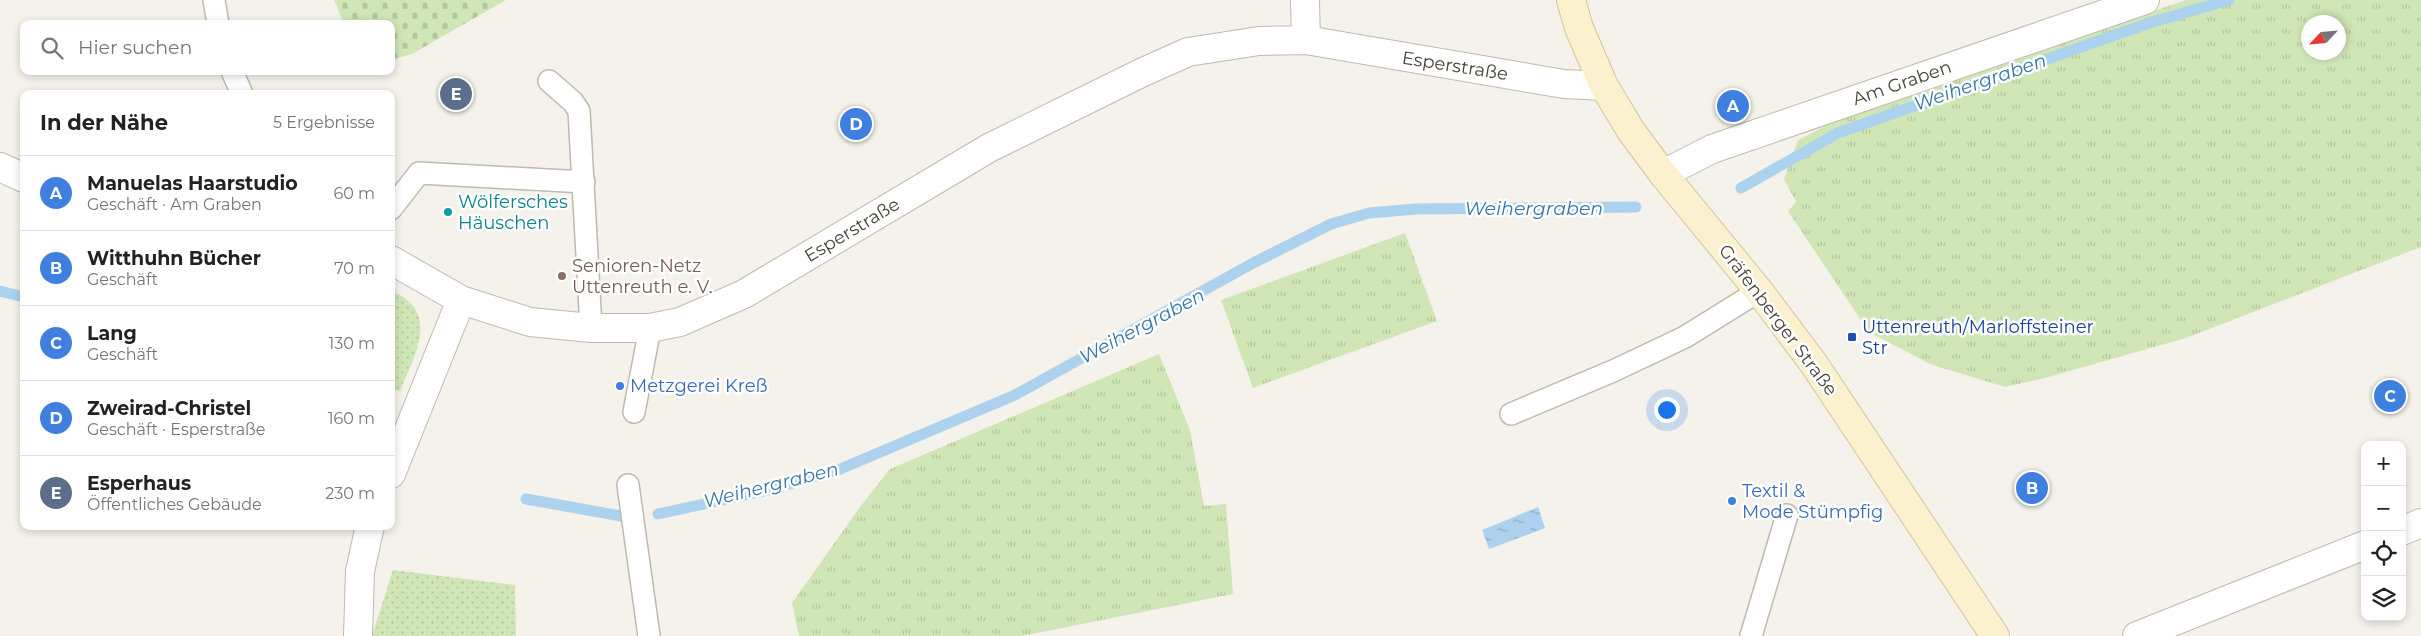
<!DOCTYPE html>
<html lang="de">
<meta charset="utf-8">
<style>
body{margin:0;font-family:Montserrat,sans-serif;background:#f6f6f6;color:#222}
.controls{position:absolute;right:15px;bottom:15px;display:grid;overflow:hidden;border-radius:10px;box-shadow:0 2px 8px #0003}
.controls button{width:45px;height:45px;display:grid;place-items:center;padding:0;border:0;border-bottom:1px solid #e0e0e0;background:#fff;color:#222;font:25px sans-serif}
.compass{position:absolute;left:2301px;top:15px;width:45px;height:45px;border-radius:50%;background:#fff;box-shadow:0 2px 8px #0003;rotate:244deg}
.you{position:absolute;left:1666px;top:409px;width:18px;height:18px;margin:-12px;border:4px solid #fff;border-radius:50%;background:#1a73e8;box-shadow:0 0 0 8px #1a73e833}
.badge{display:grid;place-items:center;width:32px;height:32px;border-radius:50%;background:#ea580c;color:#fff;font-size:16px;font-weight:700}
.pin{position:absolute;translate:-50% -50%;border:2px solid #fff;box-shadow:0 1px 5px #0006}
.list{margin:0;padding:0;list-style:none}
h2{display:flex;justify-content:space-between;align-items:center;height:65px;margin:0;padding:0 20px;font-size:21px}
h2 small{font-size:16px;font-weight:400;color:#767676}
.list li{display:grid;grid-template-columns:32px 1fr auto;gap:15px;align-items:center;box-sizing:border-box;height:75px;padding:0 20px;border-top:1px solid #e0e0e0}
.list b{display:block;font-size:19px;white-space:nowrap}
.list p{margin:0;font-size:16px;white-space:nowrap;color:#767676}
.list em{font-size:16px;font-style:normal;color:#767676}
.icon{flex:none;width:28px;height:28px;fill:none;stroke:currentColor;stroke-width:2;stroke-linecap:round;stroke-linejoin:round}
.map{position:relative;flex:none;width:2421px;height:636px;overflow:hidden}
.search{position:absolute;background:#fff;box-shadow:0 2px 8px #0003;left:20px;top:20px;width:375px;height:55px;display:flex;align-items:center;gap:12px;box-sizing:border-box;padding:0 18px;border-radius:10px;color:#767676;font-size:19px}
.panel{position:absolute;background:#fff;box-shadow:0 2px 8px #0003;left:20px;top:90px;width:375px;height:440px;border-radius:10px}
.map>svg:first-child{display:block}
.grass{fill:url(#grass-tufts);fill-rule:evenodd}
.cemetery{fill:url(#cemetery-stones)}
.park{fill:url(#park-dots)}
.water{fill:url(#water-ripples)}
.lines{fill:none;stroke-linecap:round;stroke-linejoin:round}
.stream{stroke:#acd2ed;stroke-width:11}
.lane-casing{stroke:#c0baae;stroke-width:24}
.street-casing{stroke:#c0baae;stroke-width:30}
.secondary-casing{stroke:#d2c49d;stroke-width:30}
.lane{stroke:#fff;stroke-width:21}
.street{stroke:#fff;stroke-width:28}
.secondary{stroke:#fcf1ce;stroke-width:28}
.culture-dot{fill:#0f9aa8;stroke:#fff;stroke-width:2}
.education-dot{fill:#8d6e63;stroke:#fff;stroke-width:2}
.transit-dot{fill:#1a4fb4;stroke:#fff;stroke-width:2}
.shop-dot{fill:#3f7fe0;stroke:#fff;stroke-width:2}
.labels{text-anchor:middle;dominant-baseline:central;stroke-width:5;stroke-linejoin:round;paint-order:stroke}
.street-label{font-size:18px;fill:#494339;stroke:#fff}
.culture-label{font-size:18px;fill:#0d838f;stroke:#fff;text-anchor:start}
.education-label{font-size:18px;fill:#785e54;stroke:#fff;text-anchor:start}
.transit-label{font-size:18px;fill:#164399;stroke:#fff;text-anchor:start}
.shop-label{font-size:18px;fill:#366cbe;stroke:#fff;text-anchor:start}
.water-label{font-size:19px;font-style:italic;fill:#3577a8;stroke:#fff}
</style>
<div class="map">
<svg width="2421" height="636" viewBox="0 0 2421 636">
<defs>
<pattern id="grass-tufts" width="24" height="20" patternUnits="userSpaceOnUse" patternTransform="scale(1.25)"><rect width="24" height="20" fill="#d0e6b6"/><path d="M3 7l-1-3M5 7V3M7 7l1-3M15 17l-1-3M17 17v-4M19 17l1-3" fill="none" stroke="#b4c69d"/></pattern>
<pattern id="cemetery-stones" width="16" height="16" patternUnits="userSpaceOnUse" patternTransform="scale(1.25)"><rect width="16" height="16" fill="#d0e6b6"/><path d="M2 7V4a2 2 0 0 1 4 0v3zM10 15v-3a2 2 0 0 1 4 0v3z" fill="#b4c69d"/></pattern>
<pattern id="park-dots" width="8" height="8" patternUnits="userSpaceOnUse" patternTransform="scale(1.25)"><rect width="8" height="8" fill="#d0e6b6"/><path d="M2 2h.1M6 6h.1" fill="none" stroke="#b4c69d" stroke-width="1.8" stroke-linecap="round"/></pattern>
<pattern id="water-ripples" width="26" height="14" patternUnits="userSpaceOnUse" patternTransform="scale(1.25)"><rect width="26" height="14" fill="#acd2ed"/><path d="M2 4q2-2 4 0t4 0M15 11q2-2 4 0t4 0" fill="none" stroke="#8eacc1"/></pattern>
</defs>
<rect width="100%" height="100%" fill="#f5f2eb"/>
<path class="grass" d="M2186,0H2421V247L2186,338L2045,378L2005,387L1930,364L1869,332L1788,211L1796,202L1784,179L1798,140L1831,123ZM2308,22H2338V52H2308Z
M1405,233L1437,321L1253,388L1221,300Z
M1159,354L1190,430L1204,506L1226,504L1233,594L1022,636H799L792,603L860,507L890,469Z"/>
<path class="cemetery" d="M334,0H506L412,54L391,60V24H344Z"/>
<path class="park" d="M391,291C442,311 414,357 400,391L391,389Z
M393,570L515,585L516,636H372Z"/>
<path class="water" d="M1538,507L1545,528L1489,549L1482,530Z"/>
<g class="lines">
<path class="stream" d="M1741,188L1838,133L2149,23L2229,0
M0,291L24,297
M526,499L621,516
M658,514L768,490L838,470L1015,395L1255,262L1331,224L1369,213L1416,209L1636,207"/>
<g class="lane-casing">
<path id="lane" d="M214,0L218,24
M232,71L242,94
M549,81L573,102L579,111L591,328
M391,209L419,173L584,182
M634,412L650,328
M1511,414L1613,371L1685,337L1759,291
M628,485L649,636
M1751,636L1787,515"/>
</g>
<g class="street-casing">
<path id="street" d="M1305,0L1306,40
M0,167L24,178
M1663,174L1712,149L2145,0
M391,260L461,300L530,322L591,328H650L680,322L744,294L989,148L1141,73L1188,52L1259,41L1306,40L1564,84L1604,86
M391,474L461,300
M2402,531L2421,523
M358,636L360,571L370,526
M2137,636L2365,545"/>
</g>
<g class="secondary-casing">
<path id="secondary" d="M1571,0L1579,28L1604,86L1631,131L1663,174L1759,291L1814,364L1995,636"/>
</g>
<use href="#lane" class="lane"/>
<use href="#street" class="street"/>
<use href="#secondary" class="secondary"/>
</g>
<circle class="culture-dot" cx="448" cy="212" r="5"/>
<circle class="education-dot" cx="562" cy="276" r="5"/>
<rect class="transit-dot" x="1847" y="332" width="10" height="10" rx="2.5"/>
<g class="shop-dot">
<circle cx="620" cy="386" r="5"/>
<circle cx="1732" cy="501" r="5"/>
</g>
<g class="labels">
<g class="street-label">
<text transform="translate(1455 66) rotate(9)">Esperstraße</text>
<text transform="translate(1902 83) rotate(-19)">Am Graben</text>
<text transform="translate(852 230) rotate(-31)">Esperstraße</text>
<text transform="translate(1778 320) rotate(53)">Gräfenberger Straße</text>
</g>
<g class="culture-label">
<text x="458" y="202">Wölfersches<tspan x="458" dy="21">Häuschen</tspan></text>
</g>
<g class="education-label">
<text x="572" y="266">Senioren-Netz<tspan x="572" dy="21">Uttenreuth e. V.</tspan></text>
</g>
<g class="transit-label">
<text x="1862" y="327">Uttenreuth/Marloffsteiner<tspan x="1862" dy="21">Str</tspan></text>
</g>
<g class="shop-label">
<text x="630" y="386">Metzgerei Kreß</text>
<text x="1742" y="491">Textil &amp;<tspan x="1742" dy="21">Mode Stümpfig</tspan></text>
</g>
<g class="water-label">
<text transform="translate(1980 82) rotate(-19)">Weihergraben</text>
<text x="1534" y="208">Weihergraben</text>
<text transform="translate(1142 326) rotate(-28)">Weihergraben</text>
<text transform="translate(771 485) rotate(-14)">Weihergraben</text>
</g>
</g>
</svg>
<div class="controls">
<button>+</button>
<button>−</button>
<button><svg class="icon" aria-label="locate" viewBox="0 0 24 24"><circle cx="12" cy="12" r="6"/><path d="M12 2v4M12 18v4M2 12h4M18 12h4"/></svg></button>
<button><svg class="icon" aria-label="layers" viewBox="0 0 24 24"><path d="M12 4l9 5-9 5-9-5zM3 14l9 5 9-5"/></svg></button>
</div>
<svg class="compass" viewBox="-18 -18 36 36"><path d="M0-13l5 13h-10z" fill="#e53935"/><path d="M0 13l5-13h-10z" fill="#767676"/></svg>
<div class="you"></div>
<div class="pin badge" style="left:1733px;top:106px;background:#3f7fe0">A</div>
<div class="pin badge" style="left:2032px;top:488px;background:#3f7fe0">B</div>
<div class="pin badge" style="left:2390px;top:396px;background:#3f7fe0">C</div>
<div class="pin badge" style="left:856px;top:124px;background:#3f7fe0">D</div>
<div class="pin badge" style="left:456px;top:94px;background:#5c6f8a">E</div>
<div class="search"><svg class="icon" aria-label="search" viewBox="0 0 24 24"><circle cx="10" cy="10" r="6"/><path d="M15 15l6 6"/></svg>Hier suchen</div>
<section class="panel">
<h2>In der Nähe<small>5 Ergebnisse</small></h2>
<ul class="list">
<li><span class="badge" style="background:#3f7fe0">A</span><div><b>Manuelas Haarstudio</b><p>Geschäft · Am Graben</p></div><em>60 m</em></li>
<li><span class="badge" style="background:#3f7fe0">B</span><div><b>Witthuhn Bücher</b><p>Geschäft</p></div><em>70 m</em></li>
<li><span class="badge" style="background:#3f7fe0">C</span><div><b>Lang</b><p>Geschäft</p></div><em>130 m</em></li>
<li><span class="badge" style="background:#3f7fe0">D</span><div><b>Zweirad-Christel</b><p>Geschäft · Esperstraße</p></div><em>160 m</em></li>
<li><span class="badge" style="background:#5c6f8a">E</span><div><b>Esperhaus</b><p>Öffentliches Gebäude</p></div><em>230 m</em></li>
</ul>
</section>
</div>
